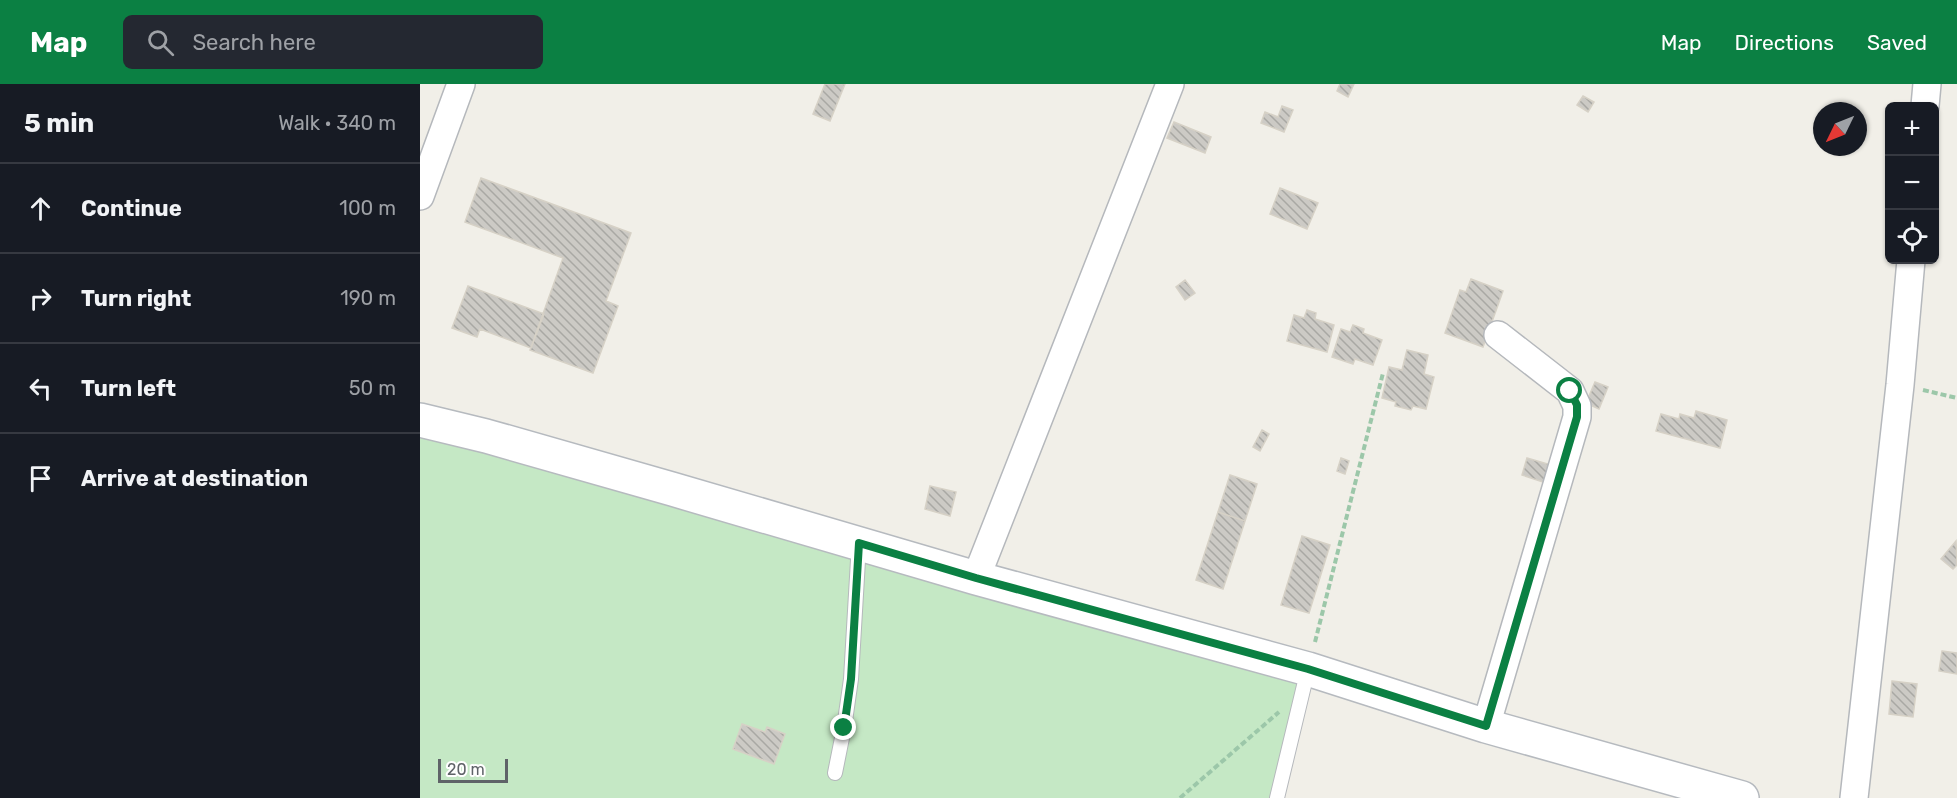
<!DOCTYPE html>
<meta charset="utf-8">
<style>
body{margin:0;font-family:Rubik,sans-serif;background:#242831;color:#f1f3f6}
.controls{position:absolute;right:18px;top:18px;display:grid;overflow:hidden;border-radius:9px;box-shadow:0 2px 4px #0004}
.controls button{width:54px;height:54px;display:grid;place-items:center;padding:0;border:0;border-bottom:2px solid #363941;background:#171b24;color:#f1f3f6;font:30px sans-serif}
.compass{position:absolute;left:1393px;top:18px;width:54px;height:54px;border-radius:50%;background:#171b24;box-shadow:0 2px 4px #0004;rotate:227deg}
.scale{position:absolute;left:18px;bottom:15px;width:70px;box-sizing:border-box;padding-left:6px;border:3px solid #5f6368;border-top:0;font-size:16px;line-height:21px;white-space:nowrap;color:#5f6368;-webkit-text-stroke:4px #fff;paint-order:stroke}
.stop{position:absolute;width:18px;height:18px;margin:-14px;border:4px solid #0b8043;border-radius:50%;background:#fff}
.stop.end{background:#0b8043;border-color:#fff;box-shadow:0 2px 6px #0008}
.list{margin:0;padding:0;list-style:none}
h2{display:flex;justify-content:space-between;align-items:center;height:78px;margin:0;padding:0 24px;font-size:26px}
h2 small{font-size:20px;font-weight:400;color:#9ea1a6}
.list li{display:grid;grid-template-columns:39px 1fr auto;gap:18px;align-items:center;box-sizing:border-box;height:90px;padding:0 24px;border-top:2px solid #363941}
.list b{display:block;font-size:22px;white-space:nowrap}
.list em{font-size:20px;font-style:normal;color:#9ea1a6}
.icon{flex:none;width:33px;height:33px;fill:none;stroke:currentColor;stroke-width:2;stroke-linecap:round;stroke-linejoin:round}
.map{position:relative;flex:none;width:1537px;height:714px;overflow:hidden}
header{display:flex;align-items:center;gap:36px;box-sizing:border-box;height:84px;padding:0 30px;background:#0b8043;color:#fff}
header strong{font-size:28px}
nav{display:flex;gap:33px;margin-inline-start:auto;font-size:21px}
.search{width:420px;height:54px;background:#242831;display:flex;align-items:center;gap:15px;box-sizing:border-box;padding:0 21px;border-radius:9px;color:#9ea1a6;font-size:22px}
main{display:flex}
aside{flex:1;background:#171b24}
.map>svg:first-child{display:block}
.green{fill:#c5e8c5}
.building{fill:url(#building-back-hatch);stroke:#d6d1c6;stroke-width:1.5}
.lines{fill:none;stroke-linecap:round;stroke-linejoin:round}
.service-casing{stroke:#b5b8bc;stroke-width:16}
.minor-casing{stroke:#b5b8bc;stroke-width:30}
.secondary-casing{stroke:#b6babf;stroke-width:36}
.path{stroke:#9cc7a9;stroke-width:4;stroke-dasharray:6 3;stroke-linecap:butt}
.service{stroke:#fff;stroke-width:14}
.minor{stroke:#fff;stroke-width:27}
.secondary{stroke:#fff;stroke-width:33}
.route{stroke:#0b8043;stroke-width:8}
</style>
<header>
<strong>Map</strong>
<div class="search"><svg class="icon" aria-label="search" viewBox="0 0 24 24"><circle cx="10" cy="10" r="6"/><path d="M15 15l6 6"/></svg>Search here</div>
<nav><a>Map</a><a>Directions</a><a>Saved</a></nav>
</header>
<main>
<aside>
<h2>5 min<small>Walk · 340 m</small></h2>
<ul class="list">
<li><svg class="icon" aria-label="ahead" viewBox="0 0 24 24"><path d="M12 20V5M6 11l6-6 6 6"/></svg><div><b>Continue</b></div><em>100 m</em></li>
<li><svg class="icon" aria-label="right" viewBox="0 0 24 24"><path d="M7 20v-9h11M14 6l5 5-5 5"/></svg><div><b>Turn right</b></div><em>190 m</em></li>
<li><svg class="icon" aria-label="left" viewBox="0 0 24 24"><path d="M17 20v-9H6M10 6l-5 5 5 5"/></svg><div><b>Turn left</b></div><em>50 m</em></li>
<li><svg class="icon" aria-label="arrive" viewBox="0 0 24 24"><path d="M6 21V4h12l-3 4 3 4H6"/></svg><div><b>Arrive at destination</b></div></li>
</ul>
</aside>
<div class="map">
<svg width="1537" height="714" viewBox="0 0 1537 714">
<defs>
<pattern id="building-back-hatch" width="6" height="6" patternUnits="userSpaceOnUse" patternTransform="scale(1.5)"><rect width="6" height="6" fill="#cccac5"/><path d="M-1 5l2 2M0 0l6 6M5-1l2 2" fill="none" stroke="#a9a8a4"/></pattern>
</defs>
<rect width="100%" height="100%" fill="#f1efe8"/>
<path class="green" d="M0,335L889,592L859,714H0Z"/>
<path class="building" d="M405,0H425L410,37L393,30Z
M920,0H934L928,13L917,7Z
M1163,12L1174,18L1168,28L1157,21Z
M862,22L873,26L864,48L841,39L845,28L858,33Z
M754,38L791,53L785,69L747,54Z
M61,94L211,149L186,217L198,222L173,289L110,266L143,174L45,138Z
M860,104L898,119L887,145L850,130Z
M1051,195L1083,207L1063,263L1025,249L1040,206L1046,208Z
M765,196L775,209L765,216L756,203Z
M48,202L124,230L111,264L60,245L57,253L32,244Z
M887,226L896,229L895,235L914,241L907,268L867,257L874,231L884,234Z
M933,241L944,245L943,249L962,256L953,281L935,275L933,280L912,273L921,245L930,248Z
M987,266L1008,271L1004,290L1014,293L1006,325L993,322L991,326L975,322L976,318L962,314L969,283L982,286Z
M1175,298L1188,303L1179,325L1166,319Z
M1276,327L1307,336L1300,364L1236,347L1241,330L1259,335L1260,330L1274,334Z
M842,346L849,350L840,367L833,363Z
M921,374L929,377L925,390L917,387Z
M1107,374L1138,383L1132,401L1102,391Z
M810,391L837,400L825,437L798,428Z
M510,402L536,408L530,432L505,425Z
M798,428L825,437L803,505L776,496Z
M882,452L910,461L889,529L861,521Z
M1536,457L1537,481L1533,485L1521,475Z
M1522,567L1537,569V590L1519,587Z
M1472,597L1497,600L1493,633L1469,630Z
M322,640L345,648L347,643L365,650L354,680L313,665Z"/>
<g class="lines">
<g class="service-casing">
<path id="service" d="M415,689L424,644L431,595L439,459
M857,714L888,585"/>
</g>
<g class="minor-casing">
<path id="minor" d="M1505,22L1507,0
M0,112L41,0
M556,494L750,0
M1066,642L1157,333V322L1150,307L1078,251
M1434,714L1480,301L1491,176"/>
</g>
<g class="secondary-casing">
<path id="secondary" d="M0,336L66,352L252,405L556,494L888,585L1066,642L1322,714"/>
</g>
<path class="path" d="M1503,306L1537,314
M895,558L963,289
M760,714L859,628"/>
<use href="#service" class="service"/>
<use href="#minor" class="minor"/>
<use href="#secondary" class="secondary"/>
</g>
<g class="lines">
<path class="route" d="M424,644L431,595L439,459L556,494L888,585L1066,642L1157,333V321L1150,307"/>
</g>
</svg>
<div class="controls">
<button>+</button>
<button>−</button>
<button><svg class="icon" aria-label="locate" viewBox="0 0 24 24"><circle cx="12" cy="12" r="6"/><path d="M12 2v4M12 18v4M2 12h4M18 12h4"/></svg></button>
</div>
<svg class="compass" viewBox="-18 -18 36 36"><path d="M0-13l5 13h-10z" fill="#e53935"/><path d="M0 13l5-13h-10z" fill="#9ea1a6"/></svg>
<div class="scale">20 m</div>
<div class="stop" style="left:1150px;top:307px"></div>
<div class="stop end" style="left:424px;top:644px"></div>
</div>
</main>
